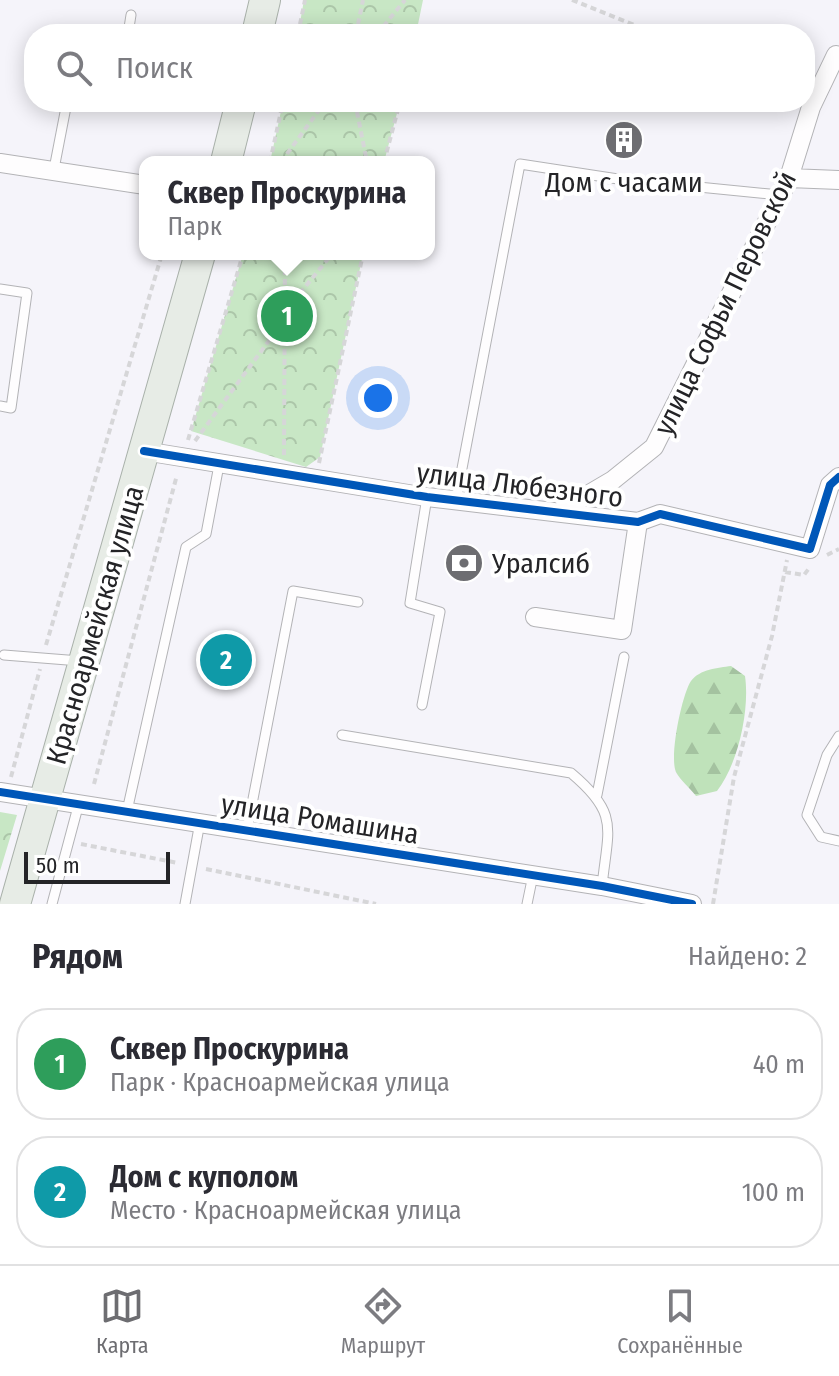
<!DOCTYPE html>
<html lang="ru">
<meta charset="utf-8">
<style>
body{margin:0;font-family:"Fira Sans Condensed",sans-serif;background:#f2f2f3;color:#2b2b33}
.scale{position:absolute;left:24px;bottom:20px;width:146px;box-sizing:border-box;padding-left:8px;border:4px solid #242427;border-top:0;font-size:22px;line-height:28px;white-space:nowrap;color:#242427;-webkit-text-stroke:6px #fff;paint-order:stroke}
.you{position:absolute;left:378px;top:398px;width:28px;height:28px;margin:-20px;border:6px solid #fff;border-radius:50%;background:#1a73e8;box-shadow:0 0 0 12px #1a73e833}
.badge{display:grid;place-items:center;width:52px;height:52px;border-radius:50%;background:#6d6d71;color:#fff;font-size:26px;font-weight:700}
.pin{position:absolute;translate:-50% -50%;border:4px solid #fff;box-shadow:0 2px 8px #0006}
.popup{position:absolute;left:139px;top:156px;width:296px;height:104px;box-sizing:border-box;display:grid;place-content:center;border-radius:16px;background:#fff;filter:drop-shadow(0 2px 6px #0005);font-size:26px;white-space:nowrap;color:#7c7c81}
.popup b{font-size:30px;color:#2b2b33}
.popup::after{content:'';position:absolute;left:50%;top:100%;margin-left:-16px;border:16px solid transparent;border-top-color:#fff}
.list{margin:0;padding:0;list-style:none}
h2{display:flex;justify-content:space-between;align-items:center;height:104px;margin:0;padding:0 32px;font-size:34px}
h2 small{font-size:26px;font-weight:400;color:#7c7c81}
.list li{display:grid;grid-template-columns:52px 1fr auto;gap:24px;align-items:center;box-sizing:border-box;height:112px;margin:0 16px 16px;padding:0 16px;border:2px solid #e1e1e2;border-radius:32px}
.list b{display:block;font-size:30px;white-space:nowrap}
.list p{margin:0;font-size:26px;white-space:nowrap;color:#7c7c81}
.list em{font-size:26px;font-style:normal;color:#7c7c81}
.icon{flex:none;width:44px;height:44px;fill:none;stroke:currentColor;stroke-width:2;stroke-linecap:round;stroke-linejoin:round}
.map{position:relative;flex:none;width:839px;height:904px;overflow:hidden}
.search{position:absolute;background:#fff;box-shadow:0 4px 20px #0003;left:24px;right:24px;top:24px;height:88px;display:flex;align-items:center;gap:20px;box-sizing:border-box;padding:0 28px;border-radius:32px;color:#7c7c81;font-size:30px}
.sheet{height:360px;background:#fff}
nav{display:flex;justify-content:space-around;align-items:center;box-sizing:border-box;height:112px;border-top:2px solid #e1e1e2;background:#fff;font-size:22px;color:#7c7c81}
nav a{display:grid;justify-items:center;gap:4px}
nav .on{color:#6d6d71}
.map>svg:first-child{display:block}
.forest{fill:url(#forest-firs)}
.park{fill:url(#park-crowns)}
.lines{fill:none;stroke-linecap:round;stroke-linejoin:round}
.service-casing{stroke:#b3b3b6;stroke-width:11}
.minor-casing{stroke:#b3b3b6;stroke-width:20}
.primary-casing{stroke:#a9b1aa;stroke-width:32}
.path{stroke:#d6d6d8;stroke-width:4;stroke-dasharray:6 4;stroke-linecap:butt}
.service{stroke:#fefdfe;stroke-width:9}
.minor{stroke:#fefdfe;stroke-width:18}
.primary{stroke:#e7ece6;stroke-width:30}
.cycleway-casing{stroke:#fff;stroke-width:13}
.cycleway{stroke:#0057b8;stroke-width:8}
.labels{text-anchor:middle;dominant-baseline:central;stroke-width:8;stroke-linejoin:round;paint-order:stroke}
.poi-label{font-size:28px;fill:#242427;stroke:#fff}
.street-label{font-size:28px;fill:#242427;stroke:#fff}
</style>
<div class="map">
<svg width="839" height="904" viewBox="0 0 839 904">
<defs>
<pattern id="forest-firs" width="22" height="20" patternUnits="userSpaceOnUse" patternTransform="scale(2)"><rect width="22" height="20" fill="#bfe2ba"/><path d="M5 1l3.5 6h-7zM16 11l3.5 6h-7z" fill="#a4c2a0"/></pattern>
<pattern id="park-crowns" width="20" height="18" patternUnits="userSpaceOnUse" patternTransform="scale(2)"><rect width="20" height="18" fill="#c8e7c5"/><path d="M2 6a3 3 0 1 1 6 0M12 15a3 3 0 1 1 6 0" fill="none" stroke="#acc6a9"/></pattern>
</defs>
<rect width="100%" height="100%" fill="#f5f4fa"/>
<path class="forest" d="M731,666L745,676C750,710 738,764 717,791L696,796C690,788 680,780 676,772C669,757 682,694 691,681C700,669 718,668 731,666Z"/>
<path class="park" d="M304,0H423L416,34H298Z
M283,102H400L384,162H270Z
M243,254H363L320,457L306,467L191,431Z
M0,812L17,815L0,871Z"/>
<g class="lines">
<g class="service-casing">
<path id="service" d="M128,34L131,15
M422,103L423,102
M54,169L67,102
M0,289L27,293L11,408L0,406
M456,500L520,164L618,179L780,195
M4,655L80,661
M422,705L440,612L410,603L427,497
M342,735L571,773C620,814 608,828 602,886
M839,736L827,755L807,815L821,837L839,841
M597,795L624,657
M127,811L186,547L206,534L219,465
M247,830L293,591L358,602
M52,904L79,803
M185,904L200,822
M527,904L533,875"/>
</g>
<g class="minor-casing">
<path id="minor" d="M0,163L145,185
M789,178L839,180
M144,451L427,497L638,522L660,514L810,549L830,485L839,477
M562,510L613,480L654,447L789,178L811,107L836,55
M535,617L622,630L638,522
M0,792L602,886L692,904"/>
</g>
<g class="primary-casing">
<path id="primary" d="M257,34L265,0
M226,162L241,102
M15,904L200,254"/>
</g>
<path class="path" d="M572,0L657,34
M298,34L305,0
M356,34L363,0
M377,34L405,0
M355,102L367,162
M270,162L283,102
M281,162L325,102
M384,162L400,102
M287,309L332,254
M188,440L243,254
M195,441L282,323
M284,455L285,254
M319,463L363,254
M827,555L839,549
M785,572L804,575L810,567
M46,645L162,254
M11,777L40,669
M94,784L177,475
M81,844L178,863
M206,869L376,904
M713,904L734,777L772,636L787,560"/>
<use href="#service" class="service"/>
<use href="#minor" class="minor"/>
<use href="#primary" class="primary"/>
<g class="cycleway-casing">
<path id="cycleway" d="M144,451L427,497L638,522L660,514L810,549L830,485L839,477
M0,792L602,886L692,904"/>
</g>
<use href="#cycleway" class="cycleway"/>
</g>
<defs>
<g id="building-disc" transform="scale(2)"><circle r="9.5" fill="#6d6d71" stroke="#fff"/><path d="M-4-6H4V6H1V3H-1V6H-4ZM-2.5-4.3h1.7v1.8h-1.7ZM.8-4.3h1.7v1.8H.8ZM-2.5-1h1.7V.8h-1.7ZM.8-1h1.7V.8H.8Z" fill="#fff"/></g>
<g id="bank-disc" transform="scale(2)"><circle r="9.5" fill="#6d6d71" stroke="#fff"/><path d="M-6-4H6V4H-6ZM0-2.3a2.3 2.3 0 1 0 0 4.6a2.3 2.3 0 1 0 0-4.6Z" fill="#fff"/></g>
</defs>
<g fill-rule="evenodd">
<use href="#building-disc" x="624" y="140"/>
<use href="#bank-disc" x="464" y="563"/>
</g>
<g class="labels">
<g class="poi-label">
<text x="624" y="182">Дом с часами</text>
<text x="492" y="563" text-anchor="start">Уралсиб</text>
</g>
<g class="street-label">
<text transform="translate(725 303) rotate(-64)">улица Софьи Перовской</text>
<text transform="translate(520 485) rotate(7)">улица Любезного</text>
<text transform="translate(95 625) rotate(-74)">Красноармейская улица</text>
<text transform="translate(320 819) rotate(9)">улица Ромашина</text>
</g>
</g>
</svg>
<div class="scale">50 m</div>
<div class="you"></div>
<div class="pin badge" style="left:287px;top:316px;background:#2e9e5b">1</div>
<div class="popup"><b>Сквер Проскурина</b>Парк</div>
<div class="pin badge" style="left:226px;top:660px;background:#0f9aa8">2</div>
<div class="search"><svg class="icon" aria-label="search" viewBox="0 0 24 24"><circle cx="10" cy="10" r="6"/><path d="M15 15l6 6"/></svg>Поиск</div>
</div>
<section class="sheet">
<h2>Рядом<small>Найдено: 2</small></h2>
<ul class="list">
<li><span class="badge" style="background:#2e9e5b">1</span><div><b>Сквер Проскурина</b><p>Парк · Красноармейская улица</p></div><em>40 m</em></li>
<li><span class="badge" style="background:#0f9aa8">2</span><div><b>Дом с куполом</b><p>Место · Красноармейская улица</p></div><em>100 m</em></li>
</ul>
</section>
<nav>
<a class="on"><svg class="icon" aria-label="map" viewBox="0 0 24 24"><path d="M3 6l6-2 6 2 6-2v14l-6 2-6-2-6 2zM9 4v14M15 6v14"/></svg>Карта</a>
<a><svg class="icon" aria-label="directions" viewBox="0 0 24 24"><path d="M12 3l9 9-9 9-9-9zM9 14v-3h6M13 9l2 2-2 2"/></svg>Маршрут</a>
<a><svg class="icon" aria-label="saved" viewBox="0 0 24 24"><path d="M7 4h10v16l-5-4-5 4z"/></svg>Сохранённые</a>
</nav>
